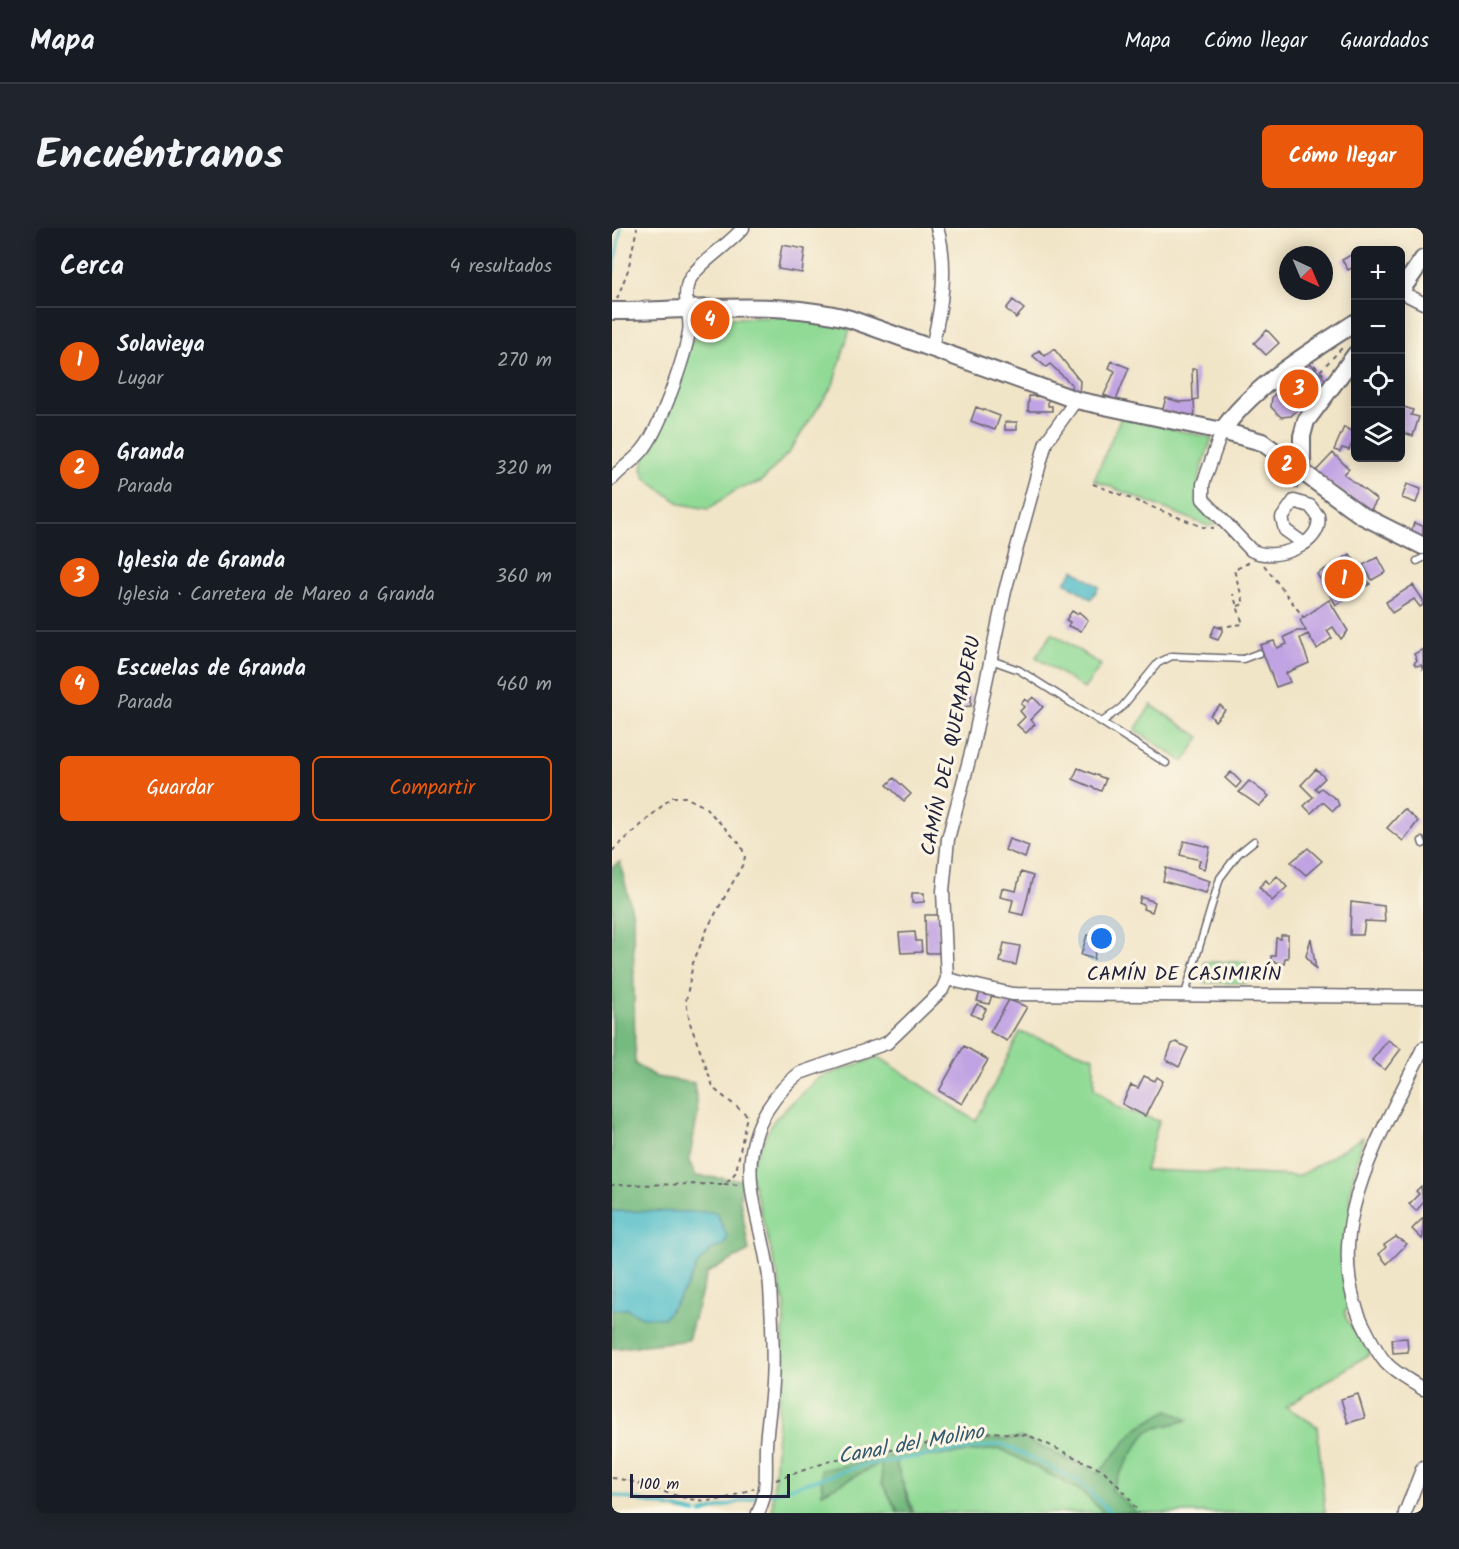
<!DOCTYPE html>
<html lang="es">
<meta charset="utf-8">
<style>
body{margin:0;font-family:Kalam,sans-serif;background:#20242c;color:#f1f3f6}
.controls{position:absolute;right:18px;top:18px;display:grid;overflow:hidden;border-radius:9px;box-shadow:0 3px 15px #0003}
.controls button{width:54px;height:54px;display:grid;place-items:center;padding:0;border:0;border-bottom:2px solid #363941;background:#171b24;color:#f1f3f6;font:30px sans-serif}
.compass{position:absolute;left:667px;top:18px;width:54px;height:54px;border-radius:50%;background:#171b24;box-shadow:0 3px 15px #0003;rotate:136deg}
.scale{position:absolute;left:18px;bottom:15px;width:160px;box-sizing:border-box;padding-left:6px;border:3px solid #22223b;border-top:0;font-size:16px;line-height:21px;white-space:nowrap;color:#22223b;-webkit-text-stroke:4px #fcf5e5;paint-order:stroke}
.you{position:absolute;left:490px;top:711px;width:21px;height:21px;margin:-15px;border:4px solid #fff;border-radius:50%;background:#1a73e8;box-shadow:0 0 0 9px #1a73e833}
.badge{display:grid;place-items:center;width:39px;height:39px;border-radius:50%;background:#ea580c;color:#fff;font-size:20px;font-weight:700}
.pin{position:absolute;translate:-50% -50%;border:3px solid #fff;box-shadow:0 2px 6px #0006}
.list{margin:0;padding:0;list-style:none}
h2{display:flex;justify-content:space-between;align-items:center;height:78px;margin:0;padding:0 24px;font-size:26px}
h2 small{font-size:20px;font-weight:400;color:#9ea1a6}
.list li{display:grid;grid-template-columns:39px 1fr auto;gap:18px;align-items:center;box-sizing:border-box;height:108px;padding:0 24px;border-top:2px solid #363941}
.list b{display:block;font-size:22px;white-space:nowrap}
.list p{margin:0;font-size:20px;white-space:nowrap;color:#9ea1a6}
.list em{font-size:20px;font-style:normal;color:#9ea1a6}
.actions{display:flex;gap:12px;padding:18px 24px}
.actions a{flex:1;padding:14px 0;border:2px solid #ea580c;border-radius:9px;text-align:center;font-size:21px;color:#ea580c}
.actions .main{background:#ea580c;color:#fff}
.icon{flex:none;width:33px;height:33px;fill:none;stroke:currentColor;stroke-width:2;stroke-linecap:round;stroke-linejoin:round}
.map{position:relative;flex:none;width:811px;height:1285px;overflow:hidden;border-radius:9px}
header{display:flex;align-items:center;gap:36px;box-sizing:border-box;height:84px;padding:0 30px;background:#171b24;border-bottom:2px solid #363941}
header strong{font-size:28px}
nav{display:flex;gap:33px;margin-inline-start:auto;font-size:21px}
.intro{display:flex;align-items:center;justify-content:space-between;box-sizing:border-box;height:144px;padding:0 36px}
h1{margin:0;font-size:42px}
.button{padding:15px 27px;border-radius:9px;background:#ea580c;color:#fff;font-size:21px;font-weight:700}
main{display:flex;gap:36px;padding:0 36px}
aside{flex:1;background:#171b24;border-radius:9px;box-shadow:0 3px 15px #0003}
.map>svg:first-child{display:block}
.green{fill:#91da96;stroke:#5a7e68;stroke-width:1.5}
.forest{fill:#74ba7f;stroke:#4b6e5d;stroke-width:1.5}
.water{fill:#51bec9;stroke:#3a7082;stroke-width:1.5}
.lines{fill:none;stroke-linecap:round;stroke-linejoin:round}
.stream{stroke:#51bec9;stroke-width:3}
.building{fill:#c0a3e3}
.lane-casing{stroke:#6a666c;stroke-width:9}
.street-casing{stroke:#6a666c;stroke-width:15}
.secondary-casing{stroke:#6a666c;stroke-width:20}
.path{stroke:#6a666c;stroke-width:2;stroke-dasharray:4.5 4.5;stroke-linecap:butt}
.lane{stroke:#fff;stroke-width:6}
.street{stroke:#fff;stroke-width:12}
.secondary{stroke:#fff;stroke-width:16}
.secondary-bridge-casing{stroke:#6a666c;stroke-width:20;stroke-linecap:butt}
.secondary-bridge{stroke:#fff;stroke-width:16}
.labels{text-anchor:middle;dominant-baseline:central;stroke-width:6;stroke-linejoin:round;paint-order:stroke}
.street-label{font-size:20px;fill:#22223b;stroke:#fcf5e5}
.water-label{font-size:21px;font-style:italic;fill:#32596d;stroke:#fcf5e5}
</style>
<header>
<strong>Mapa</strong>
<nav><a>Mapa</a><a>Cómo llegar</a><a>Guardados</a></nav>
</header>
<div class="intro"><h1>Encuéntranos</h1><a class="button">Cómo llegar</a></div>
<main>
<aside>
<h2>Cerca<small>4 resultados</small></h2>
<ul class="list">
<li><span class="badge">1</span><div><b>Solavieya</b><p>Lugar</p></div><em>270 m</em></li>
<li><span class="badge">2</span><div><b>Granda</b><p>Parada</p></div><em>320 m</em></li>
<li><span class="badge">3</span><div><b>Iglesia de Granda</b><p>Iglesia · Carretera de Mareo a Granda</p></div><em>360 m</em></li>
<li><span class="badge">4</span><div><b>Escuelas de Granda</b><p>Parada</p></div><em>460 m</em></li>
</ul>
<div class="actions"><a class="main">Guardar</a><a>Compartir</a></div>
</aside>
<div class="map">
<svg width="811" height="1285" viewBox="0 0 811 1285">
<rect width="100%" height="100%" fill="#fcf5e5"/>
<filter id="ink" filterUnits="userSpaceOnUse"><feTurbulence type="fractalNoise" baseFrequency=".0167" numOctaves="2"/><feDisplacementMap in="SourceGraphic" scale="12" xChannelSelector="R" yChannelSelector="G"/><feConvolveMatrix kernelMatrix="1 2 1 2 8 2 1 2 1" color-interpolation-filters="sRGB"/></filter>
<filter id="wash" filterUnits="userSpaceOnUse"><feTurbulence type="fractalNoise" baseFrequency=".008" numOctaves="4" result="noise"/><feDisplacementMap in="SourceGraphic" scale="24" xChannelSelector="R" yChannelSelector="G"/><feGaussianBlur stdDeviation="1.35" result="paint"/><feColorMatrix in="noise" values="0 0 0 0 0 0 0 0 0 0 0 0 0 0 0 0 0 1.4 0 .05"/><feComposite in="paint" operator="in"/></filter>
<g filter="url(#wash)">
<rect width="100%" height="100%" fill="#f1e5c8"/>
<path class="green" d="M190,89L222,93L238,101L221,157L177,224L149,254L126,261L96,281L69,276L34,251L30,241L33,227L77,117L97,90Z
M509,189L600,210C593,231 578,262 591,283C594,288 600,292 603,297L596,298L482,252Z
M440,405L489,437L472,461L424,429Z
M539,477L588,509L572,534L523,502Z
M592,734H634V755H592Z
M408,804L482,829V860L505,879L547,893L533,942L687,948L751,909L738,962V1076L733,1084L735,1093L759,1125L674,1179L705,1198L713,1285H302L285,1239L270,1255L286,1285H160L173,1076L137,940L162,892L206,850L267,829L364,893Z"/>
<path class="forest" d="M8,634L21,687L23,836L44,849L82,855L86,885L77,933L84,948L130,952L128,971L137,1023L95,1045L76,1112L0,1121V639Z
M556,1182L576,1192L537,1202L522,1222L499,1261L525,1285H492L469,1263L389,1221L283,1232L300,1285H287L270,1255L269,1235L210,1265L209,1242L347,1213L410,1210L487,1245L525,1200Z"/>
<path class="water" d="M462,342L487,359L479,371L453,354Z
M0,983L104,984L116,1010L110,1018L99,1022L86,1036L74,1060L52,1090L30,1089L15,1081L0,1082Z"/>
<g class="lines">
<path class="stream" d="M0,50L9,0
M157,1266L252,1237L391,1216L468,1254L499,1285
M0,1267L84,1285
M89,1285L148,1268"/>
</g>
<g id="blocks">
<path class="building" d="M170,17L193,21L190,45L166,41Z
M744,24V38L736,42L730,32Z
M401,72L412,81L404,90L394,81Z
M655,102L667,115L654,127L642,115Z
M442,121L468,153L467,167L457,164L460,157L438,136L434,139L421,128L427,122L433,128Z
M500,133L517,140L504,172L492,167L503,143L497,140Z
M696,133L715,153L679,188L669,189L659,179L660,169Z
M580,141H585L586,171L581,172Z
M417,168L436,169V178H440V183H416Z
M554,170L568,174L582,173L583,188H569L550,184Z
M789,178L801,182L799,187L807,189L801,208L789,204Z
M364,179L388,188L383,202L359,193Z
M393,194H405V202H393Z
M732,199L744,206L737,222L730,220L728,224L722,222Z
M721,225L737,241L732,246L765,272L757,285L703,244Z
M670,234L690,250L685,260L661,249Z
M795,256L809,261L804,275L790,270Z
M802,295L811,298V311L798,307Z
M738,326L758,356L724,377L705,346Z
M766,329L774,344L760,352L751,337Z
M801,357L811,372V377L808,379L802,371L780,385L774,374Z
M717,372L736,403L729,411L721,399L715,403L720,410L705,421L696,406L688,410L697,435L674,445L678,454L664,459L648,417L662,413L665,420L675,416L672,409L685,403H694L688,392Z
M460,383L465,386L467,384L476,392L469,403L456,398L458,394L454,392Z
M603,398L611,401L606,412L598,409Z
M811,421V442L809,437L804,438L802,435L805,432L802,426Z
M359,467V478L348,479V468Z
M421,469L431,479L418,492L423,496L414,505L405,497L413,489L408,483L412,479L409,476L413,471L416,474Z
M608,477L613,482L603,493L598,487Z
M466,540L494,551L489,563L461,551Z
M704,541L713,550L703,560L706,563L709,560L725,572L727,577L721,583L711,574L699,585L692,578L701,569L689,557Z
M619,544L629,554L624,560L613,550Z
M282,550L299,566L292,573L275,557Z
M637,553L657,568L647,578L627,564Z
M792,581L806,593L791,613L775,600Z
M397,611L417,618L413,630L393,622Z
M572,613L598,619L593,641L586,639L588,632L568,627Z
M696,620L710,633L694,647L679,634Z
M554,640L598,653L594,665L551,653Z
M409,644L421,648L411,687L398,684L401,672L388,669L390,660L404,663Z
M665,648L675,659L660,673L647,659L654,652L657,656Z
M300,665H312V674L300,675Z
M529,669L543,674L540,684L531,681L532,677L527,675Z
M739,674L772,678L773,694L753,693L751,707H738Z
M313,687H327V725H314Z
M303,704L304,713H309L310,724L289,725L287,705Z
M475,707L486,709L482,731L469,727Z
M669,707H676V730H673L672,736L659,733V728H663L664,710L669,711Z
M699,710L704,742L694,728Z
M392,715L408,718L404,737L388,734Z
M368,764L380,767L377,776L365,773Z
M397,772L415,779L395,813L378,804Z
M365,776L374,781L369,791L359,786Z
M776,812L789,821L773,842L760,832Z
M564,814L576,820L567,839L554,832L560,816Z
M352,818L376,832L350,876L327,863Z
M532,848L543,853L545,849L551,853L533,888L510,876L519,857L526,860Z
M809,958L811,975L804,983L797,976L807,966L804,963Z
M811,990V1009L810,1011L800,1001Z
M784,1009L795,1016L775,1036L767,1026L774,1019L772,1017Z
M795,1110L796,1124L781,1125L780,1111Z
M746,1166L753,1190L736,1195L729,1171Z"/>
</g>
</g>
<g filter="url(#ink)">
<use href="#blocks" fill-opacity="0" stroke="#6a666c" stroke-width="1.5"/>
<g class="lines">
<g class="lane-casing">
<path id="lane" d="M805,333L811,330
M379,432L407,442L554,535
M490,494L510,479L546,435L560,428L631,431L647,425
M810,613L811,616
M573,766L608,650L626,626L642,613"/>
</g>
<g class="street-casing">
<path id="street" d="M789,64L811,75
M320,119C329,82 337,38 325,0
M610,203L591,256V271L639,322C661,335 712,317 706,288L698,278L682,273L670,290L673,302L691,315
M0,251C10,239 24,232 33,219C49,197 72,132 77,104C80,89 70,71 76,55C83,37 116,18 131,0
M335,751L400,766L811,769
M811,820C770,907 702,1007 755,1104C760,1114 766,1126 774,1135C784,1146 799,1153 811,1161
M146,1285C157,1262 153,1243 154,1218C155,1197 159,1176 160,1155C162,1124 160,1090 158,1059C154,996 118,944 155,882C164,868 174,855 188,845L275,815L330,762L335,751L331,663L336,611L360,521L393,363L434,214L464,172
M793,1285L811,1239"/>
</g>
<g class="secondary-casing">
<path id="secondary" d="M788,64L811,31
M15,83C88,82 167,72 238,91L464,172L610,203L650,214L749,287L811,318
M610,203C640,158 700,123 744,94
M690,242V208L694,193L744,126"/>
</g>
<path class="path" d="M5,71L16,42L25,0
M702,137L713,148
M708,143L731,119
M481,256L591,299L602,300
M652,337L692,390
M626,378L632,376L622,342L638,334
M607,399L631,396L621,366
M0,623L60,569H73L93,579L129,617L133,629L131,636L96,699L81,735L74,773L78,795L102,861L135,887L124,944L116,953L109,956L0,957
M112,956L127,957
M0,1250C35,1253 70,1277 106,1272C118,1270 131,1264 142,1260
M164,1252L218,1233L380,1204L416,1207L492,1243L514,1266L527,1285"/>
<use href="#lane" class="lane"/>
<use href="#street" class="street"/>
<use href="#secondary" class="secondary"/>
<g class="secondary-bridge-casing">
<path id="secondary-bridge" d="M0,83H15"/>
</g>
<use href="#secondary-bridge" class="secondary-bridge"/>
</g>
</g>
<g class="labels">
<g class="street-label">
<text transform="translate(340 518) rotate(-78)">CAMÍN DEL QUEMADERU</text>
<text x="572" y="747">CAMÍN DE CASIMIRÍN</text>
</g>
<g class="water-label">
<text transform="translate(299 1217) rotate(-10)">Canal del Molino</text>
</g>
</g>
</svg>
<div class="controls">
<button>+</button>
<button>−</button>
<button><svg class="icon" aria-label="locate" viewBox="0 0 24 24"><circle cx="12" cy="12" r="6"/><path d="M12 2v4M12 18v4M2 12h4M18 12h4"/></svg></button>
<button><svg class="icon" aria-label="layers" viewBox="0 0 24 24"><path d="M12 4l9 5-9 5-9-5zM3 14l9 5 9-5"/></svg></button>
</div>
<svg class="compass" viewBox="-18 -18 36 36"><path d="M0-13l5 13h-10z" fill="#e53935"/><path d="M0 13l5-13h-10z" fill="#9ea1a6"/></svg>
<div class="scale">100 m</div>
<div class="you"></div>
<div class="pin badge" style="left:732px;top:351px">1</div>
<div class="pin badge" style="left:675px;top:237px">2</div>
<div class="pin badge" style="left:687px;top:161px">3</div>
<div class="pin badge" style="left:98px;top:92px">4</div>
</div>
</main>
